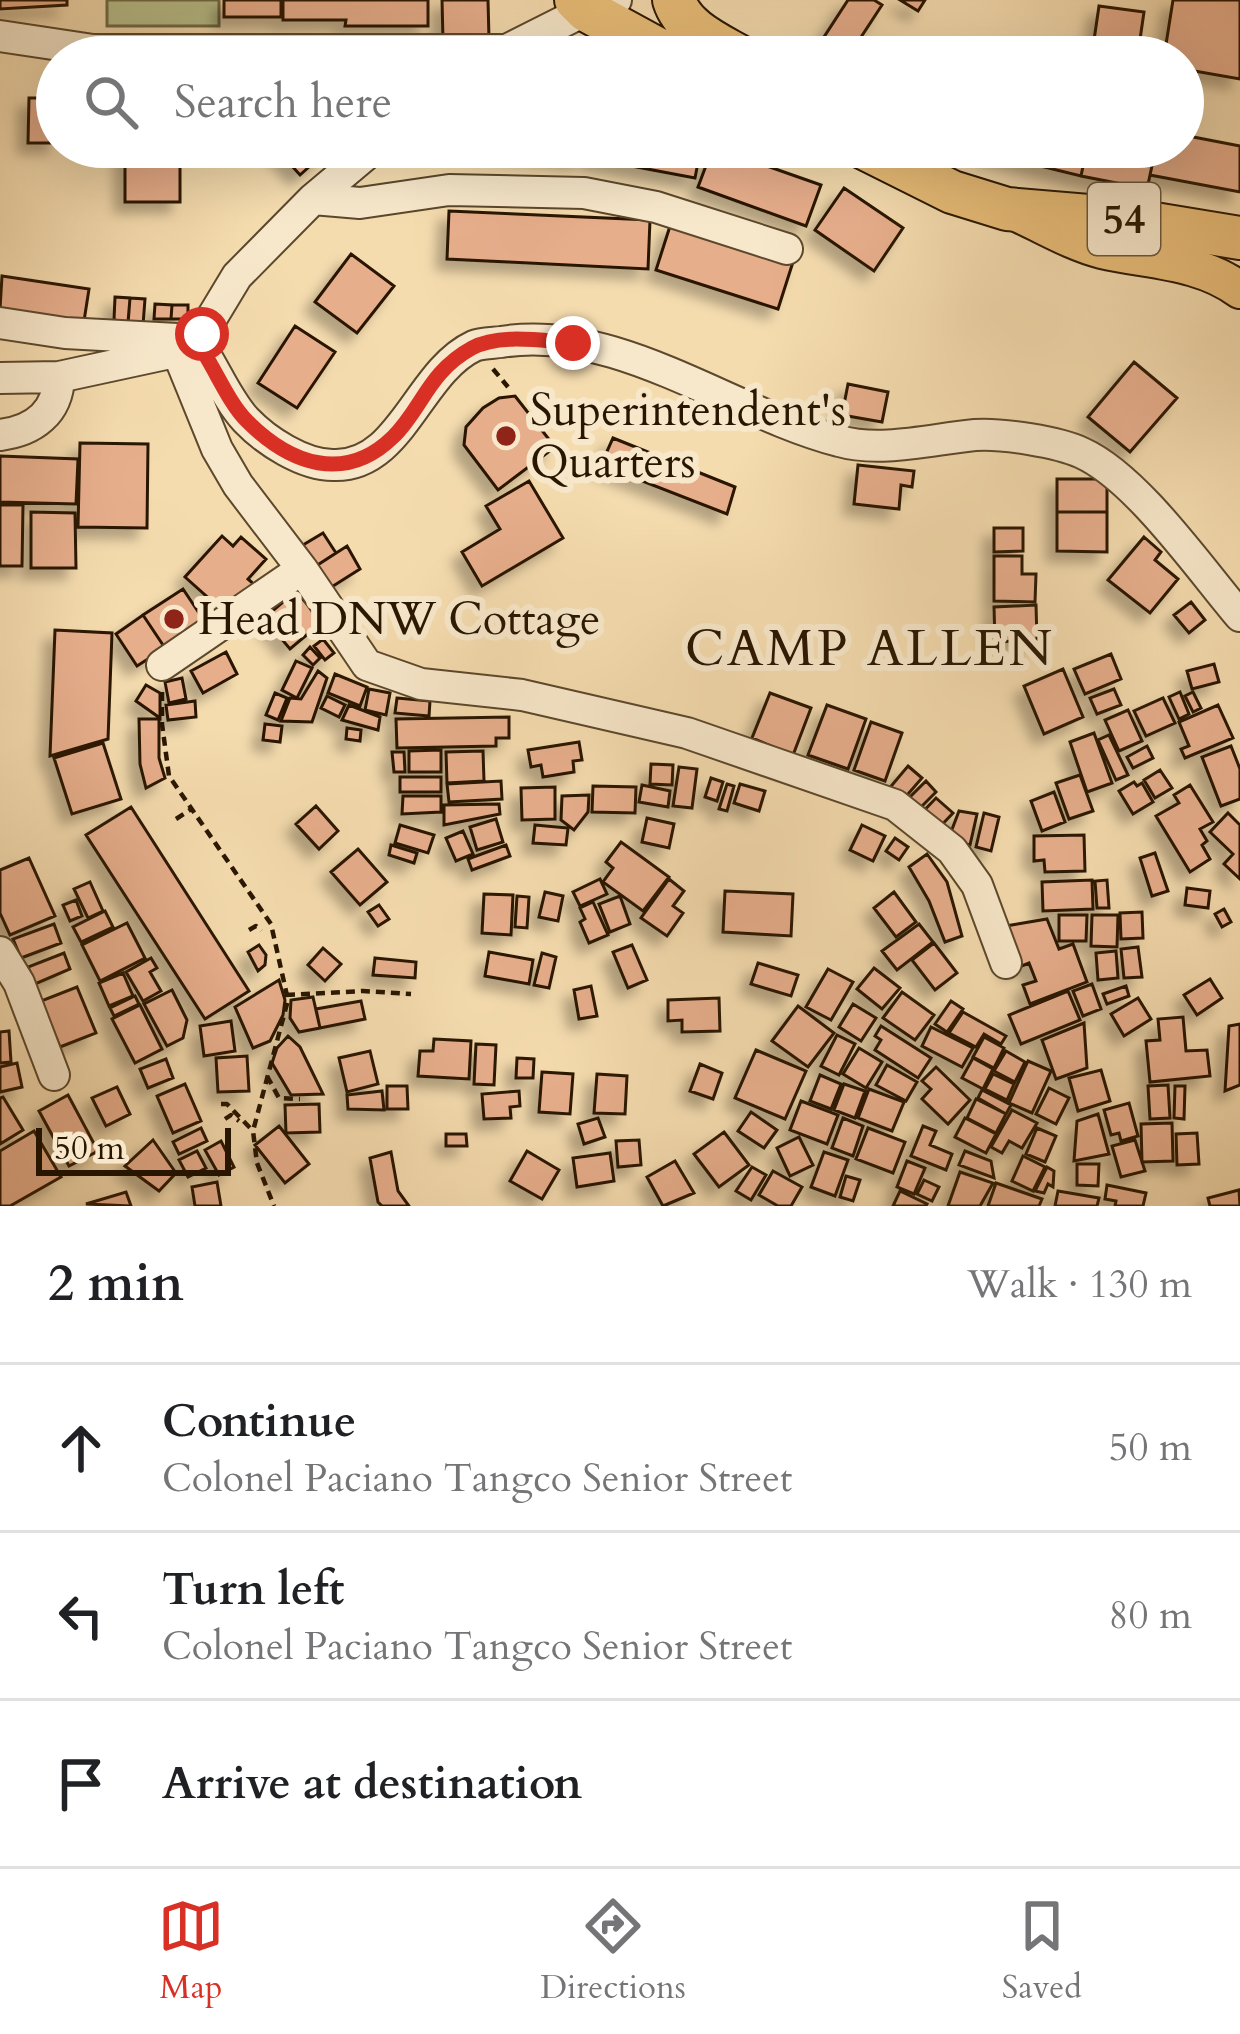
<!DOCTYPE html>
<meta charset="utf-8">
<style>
body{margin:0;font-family:Cardo,serif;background:#f6f6f6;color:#202124}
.scale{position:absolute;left:36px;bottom:30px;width:195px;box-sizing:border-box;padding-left:12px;border:6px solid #291600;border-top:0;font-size:33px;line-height:42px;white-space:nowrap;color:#291600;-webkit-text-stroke:9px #f8e8cb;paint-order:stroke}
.stop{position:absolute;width:36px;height:36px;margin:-27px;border:9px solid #d93025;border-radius:50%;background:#fff}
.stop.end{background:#d93025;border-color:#fff;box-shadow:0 3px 12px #0008}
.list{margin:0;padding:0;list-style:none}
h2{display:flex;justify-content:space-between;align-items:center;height:156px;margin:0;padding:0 48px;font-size:51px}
h2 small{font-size:39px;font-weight:400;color:#757577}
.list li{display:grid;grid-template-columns:78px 1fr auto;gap:36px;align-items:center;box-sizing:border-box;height:168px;padding:0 48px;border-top:3px solid #e0e0e0}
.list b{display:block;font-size:45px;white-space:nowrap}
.list p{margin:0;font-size:39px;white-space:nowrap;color:#757577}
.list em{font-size:39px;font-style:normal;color:#757577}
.icon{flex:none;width:66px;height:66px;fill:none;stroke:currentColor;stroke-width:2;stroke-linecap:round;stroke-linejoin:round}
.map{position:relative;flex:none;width:1240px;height:1206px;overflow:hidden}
.search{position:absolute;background:#fff;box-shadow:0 12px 48px #0002;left:36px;right:36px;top:36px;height:132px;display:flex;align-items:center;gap:30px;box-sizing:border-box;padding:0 42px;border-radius:66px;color:#757577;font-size:45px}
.sheet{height:660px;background:#fff}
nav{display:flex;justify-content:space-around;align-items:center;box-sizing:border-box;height:168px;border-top:3px solid #e0e0e0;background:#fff;font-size:33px;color:#757577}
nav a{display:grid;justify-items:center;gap:6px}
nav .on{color:#d93025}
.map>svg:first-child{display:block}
.green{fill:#b9c18d;stroke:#716c46;stroke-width:3}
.building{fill:#e7ae8c;stroke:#291600;stroke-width:3;filter:url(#shadow)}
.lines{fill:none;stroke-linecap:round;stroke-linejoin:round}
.minor-casing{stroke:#5c482c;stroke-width:34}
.major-casing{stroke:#291600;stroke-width:40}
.highway-casing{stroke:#291600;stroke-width:46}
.path{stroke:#291600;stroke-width:4.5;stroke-dasharray:9 6;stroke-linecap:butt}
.minor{stroke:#f8e8cb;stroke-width:30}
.major{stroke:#eabe78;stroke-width:36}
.highway{stroke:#eabe78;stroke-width:42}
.route{stroke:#d93025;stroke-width:15}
.poi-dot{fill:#8f2418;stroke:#f8e8cb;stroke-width:4.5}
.labels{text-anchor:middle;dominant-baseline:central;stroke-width:12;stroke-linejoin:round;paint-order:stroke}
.shield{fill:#f8e8cb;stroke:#67553d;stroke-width:3}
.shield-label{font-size:42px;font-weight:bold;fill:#291600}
.poi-label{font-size:45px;fill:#291600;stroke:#f8e8cb;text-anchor:start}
.quarter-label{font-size:51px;letter-spacing:3px;fill:#291600;stroke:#f8e8cb}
</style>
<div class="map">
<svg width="1240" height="1206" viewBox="0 0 1240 1206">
<defs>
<filter id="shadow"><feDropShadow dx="-10" dy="10" stdDeviation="6" flood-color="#0004"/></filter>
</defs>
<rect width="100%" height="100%" fill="#f5dcaf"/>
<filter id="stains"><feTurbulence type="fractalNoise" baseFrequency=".00167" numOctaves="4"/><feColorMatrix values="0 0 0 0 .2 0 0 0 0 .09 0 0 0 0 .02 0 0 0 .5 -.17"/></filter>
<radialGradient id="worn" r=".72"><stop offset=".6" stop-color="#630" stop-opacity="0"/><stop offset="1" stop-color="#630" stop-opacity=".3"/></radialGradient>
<path class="green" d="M107,0H219V26H107Z"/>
<path class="building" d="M0,0H67V5L0,9Z
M224,0H281V17H224Z
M283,0H428V26H345L346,20H283Z
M442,0H488L489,39L443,40Z
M848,0H874L882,5L848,57H817L813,54Z
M900,0H925L918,11Z
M1173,0H1240V79L1183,69V57H1164Z
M1099,6L1144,12L1138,53L1093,47Z
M29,98H57V143H28Z
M1183,135L1240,146V192L1150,175L1156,147H1183Z
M125,147H180V202H125Z
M275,147H331L300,175Z
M488,147H584L582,159Z
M591,147H701L695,178L589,158Z
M713,147L821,185L806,226L698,187Z
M993,147H1087L1081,176L987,153Z
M1087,147H1156L1147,189L1081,176Z
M844,188L903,228L874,271L815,230Z
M449,211L650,220L648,269L447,259Z
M671,223L793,262L778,309L656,270Z
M351,254L394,286L357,333L315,302Z
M2,276L89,289L84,321L0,309Z
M115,297L130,298L128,322L114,320Z
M130,298L145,299L143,325L128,324Z
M155,304L172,305L171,319H154Z
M172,305H188V319H171Z
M295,326L335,352L297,408L258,383Z
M1134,362L1177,398L1130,452L1088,417Z
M848,384L888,392L882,422L842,415Z
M515,396L555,447L498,490L464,445L466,427L483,408L499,398Z
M613,438L735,487L727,514L601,465Z
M80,443L148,444L147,528L78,527Z
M0,456L78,459L76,504L0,502Z
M858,465L914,471L912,487L901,485L899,509L854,504Z
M1057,479H1107V512H1057Z
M529,481L563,538L482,586L462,552L500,529L486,506Z
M0,505H23L22,566H0Z
M31,512L75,513L76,568H31Z
M1057,512H1107V552L1057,551Z
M994,528H1023V551L994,552Z
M323,533L336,553L316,566L303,545Z
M222,536L233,546L241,537L266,559L248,579L256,586L222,610L185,577Z
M1144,537L1161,552L1155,560L1178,579L1150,613L1108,580Z
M347,546L360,569L330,588L316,566Z
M994,556H1022V574H1036L1035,602L994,601Z
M183,589L205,622L165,648L143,615Z
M296,591L322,622L290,649L264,618Z
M1191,602L1205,620L1189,633L1174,615Z
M1036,605L1037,640L995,642L994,607Z
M143,615L165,648L137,666L116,634Z
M55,630L112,633L108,739L50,756Z
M323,639L334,653L325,660L314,646Z
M310,647L320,658L313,665L303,655Z
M226,652L237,674L203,693L191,671Z
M1111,654L1121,679L1085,694L1074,669Z
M296,661L312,668L297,698L282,690Z
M1214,664L1219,682L1192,689L1187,671Z
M1063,669L1083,717L1044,734L1024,686Z
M318,671L327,678L312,722L281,721L290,698L301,699Z
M335,674L367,687L360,706L328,693Z
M182,678L186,699L169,703L165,682Z
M146,685L160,693V718L136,701Z
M369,689L390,693L386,715L365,710Z
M1114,689L1121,705L1097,714L1090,698Z
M1180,692L1189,714L1179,719L1169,697Z
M1193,692L1201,708L1193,712L1185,696Z
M275,693L287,698L278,720L266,715Z
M770,693L811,708L790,763L773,756L776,748L752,738Z
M327,696L345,705L339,717L321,708Z
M397,698L430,701L429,716L395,713Z
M1163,698L1175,723L1146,736L1134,711Z
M195,701L196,717L168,720L166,705Z
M349,705L380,717L378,730L342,720Z
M827,705L866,719L848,769L808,755Z
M1218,705L1233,738L1185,758L1181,749L1189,746L1179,722Z
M1128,710L1142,741L1119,751L1105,720Z
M509,717V738H496V746L397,748L396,719Z
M139,719H159V758L165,778L146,788L140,764Z
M871,722L902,733L885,781L854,770Z
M265,724L282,726L280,742L263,740Z
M347,728L361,730L360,741L346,739Z
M1094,733L1112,783L1087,792L1070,742Z
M1109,735L1128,775L1116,780L1098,740Z
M579,742L582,760L573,761L574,772L543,777L541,765L531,767L528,750Z
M103,743L121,799L72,814L54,758Z
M1147,746L1153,758L1133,768L1127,757Z
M1231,746L1240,769V799L1221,806L1202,757Z
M441,750V772H409V751Z
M483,751L484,781L447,783L446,752Z
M392,752H404L405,772H394Z
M651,764L673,765L672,785L650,784Z
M908,766L922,778L901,802L887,791Z
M679,767L697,769L692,808L673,806Z
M1160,770L1172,788L1155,798L1144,780Z
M1080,775L1093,811L1069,819L1056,783Z
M400,777H441V792H400Z
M711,778L723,782L717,801L705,797Z
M501,781L502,799L449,802L447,784Z
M926,781L936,792L914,814L903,804Z
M1134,782L1137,786L1142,783L1153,802L1133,814L1119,791Z
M727,784L734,786L727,811L719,809Z
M740,784L765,791L759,811L734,803Z
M642,785L670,791L668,807L639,802Z
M1190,785L1213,822L1200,829L1207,841L1202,845L1210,859L1190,872L1156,816L1179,803L1174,795Z
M593,786L636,787L635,813L592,812Z
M555,787V819L522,820L521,788Z
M1054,792L1065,822L1042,831L1031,801Z
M589,795L588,812L574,830L561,820L562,796Z
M403,796H441V812L402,814Z
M936,798L953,813L935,832L918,817Z
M499,804L500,814L444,825V805Z
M316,806L338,831L319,849L296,824Z
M131,807L249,991L205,1019L86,835Z
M959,811L977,814L970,845L948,840Z
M984,813L999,817L991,851L976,847Z
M1228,813L1240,825V879L1224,864L1233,854L1210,832Z
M647,818L674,824L669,848L642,842Z
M496,819L503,842L477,850L470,827Z
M400,825L434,835L428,853L395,843Z
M535,825L568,828L566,845L533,843Z
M862,825L885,836L873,861L850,850Z
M463,831L473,854L456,861L446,838Z
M1084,835L1085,871L1045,872L1044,860L1034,861V836Z
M895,838L908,847L899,860L886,851Z
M621,842L669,877L643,911L603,882L613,868L606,862Z
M391,845L417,853L414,863L389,855Z
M506,845L510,856L472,870L468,859Z
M358,849L387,882L360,905L331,872Z
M1155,853L1168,891L1152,896L1140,858Z
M927,854L947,882L962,936L945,942L929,901L909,867Z
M29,858L55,916L10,935L0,913V870Z
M600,879L607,894L580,906L573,892Z
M669,879L684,891L673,906L683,913L667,936L641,918Z
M1092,880L1093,909L1043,911L1042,882Z
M1107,880L1109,908H1097L1095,881Z
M90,882L103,911L88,918L74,889Z
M1187,888L1210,891L1208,908L1185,905Z
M725,891L793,894L791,936L723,932Z
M545,892L563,896L558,921L539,917Z
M894,892L916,922L896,937L874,908Z
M484,894L513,895L511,935L482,933Z
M517,896L529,897L527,928L515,927Z
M620,896L630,924L610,932L599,904Z
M76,900L82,916L70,921L63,905Z
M593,902L608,935L589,943L580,922L585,919L580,908Z
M379,905L389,919L378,926L368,912Z
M1224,909L1231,922L1222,927L1215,914Z
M105,911L113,927L81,942L73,927Z
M1142,912L1143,938L1121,939L1120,913Z
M1059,915H1087L1086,941H1059Z
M1092,915H1118L1117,947L1091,946Z
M1047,919L1059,949L1073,944L1087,982L1030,1004L1023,985L1036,981L1029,963L1012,970L1000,927Z
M127,923L145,958L100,981L82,945Z
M54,924L61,943L21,958L13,939Z
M919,924L933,942L897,970L882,951Z
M934,943L957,973L935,990L912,960Z
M259,945L266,955L265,965L258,971L248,952Z
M632,945L647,980L628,988L613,952Z
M1138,947L1142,977L1124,978L1121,949Z
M323,948L341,964L325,981L308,965Z
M1116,951L1118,978L1098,980L1096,953Z
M489,952L533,960L529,984L485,976Z
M64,953L70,969L35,984L28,967Z
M542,953L556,957L549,988L534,985Z
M151,958L157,968L150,972L161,991L143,1001L126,972Z
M375,958L416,962L415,978L373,975Z
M758,963L798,975L791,996L751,984Z
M874,968L900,988L882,1009L857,989Z
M828,969L853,982L831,1020L806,1007Z
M123,973L133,996L109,1006L99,983Z
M1210,979L1222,998L1197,1015L1184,995Z
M279,980L285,1000L283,1015L270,1041L253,1048L235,1007Z
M1092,984L1101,1009L1083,1016L1073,991Z
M591,986L597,1016L579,1019L574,990Z
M1126,986L1129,996L1107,1004L1103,994Z
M77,987L96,1033L60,1047L41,1001Z
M172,990L187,1020L183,1038L167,1046L144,1004Z
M1068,991L1080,1020L1021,1044L1009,1015Z
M902,992L934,1015L915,1040L883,1018Z
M135,996L139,1004L114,1016L110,1008Z
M313,997L320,1028L299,1032L290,1018L291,1000Z
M719,998L720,1031L682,1032V1020L668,1021V1000Z
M1138,998L1151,1019L1124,1036L1111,1014Z
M361,1001L365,1019L320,1028L316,1009Z
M951,1001L963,1009L947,1032L935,1024Z
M853,1004L876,1018L861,1041L839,1027Z
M140,1005L162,1049L135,1063L112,1019Z
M798,1006L834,1033L808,1067L772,1041Z
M963,1012L1006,1036L1001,1044L984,1034L976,1047L949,1033Z
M1183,1017L1186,1051L1207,1050L1210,1076L1150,1082L1146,1041L1160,1040L1158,1019Z
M231,1021L235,1051L204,1056L200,1026Z
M1084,1023L1087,1068L1056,1079L1042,1040Z
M1240,1024V1085L1225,1091L1229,1026Z
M881,1026L931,1058L918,1078L875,1050L881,1040L875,1036Z
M931,1027L973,1048L962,1067L922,1046Z
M9,1031L11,1062L0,1063V1032Z
M837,1035L855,1044L839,1075L821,1066Z
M288,1036L300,1047L323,1094L291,1095L272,1063L277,1048Z
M984,1037L1004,1048L994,1068L973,1057Z
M434,1039L471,1041L469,1079L418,1076L420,1051H433Z
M476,1044L496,1045L494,1085L474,1084Z
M859,1048L882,1062L866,1088L843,1074Z
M756,1050L806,1071L785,1119L735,1098Z
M370,1051L378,1084L347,1092L339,1058Z
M1006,1051L1025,1062L1015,1082L994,1071Z
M247,1056L249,1091L218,1092L216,1058Z
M517,1058L534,1059L533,1078H516Z
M973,1058L993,1069L983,1089L962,1078Z
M166,1059L173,1078L148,1088L140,1069Z
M1028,1061L1051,1071L1032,1113L1009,1103Z
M17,1063L22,1087L0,1092V1067Z
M700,1064L722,1073L713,1099L690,1091Z
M887,1065L917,1082L906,1101L876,1085Z
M936,1067L970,1100L948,1124L922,1099L931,1089L922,1081Z
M1101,1070L1110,1101L1078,1111L1069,1078Z
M542,1072L573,1074L570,1114L539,1112Z
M597,1074L627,1076L625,1114L594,1113Z
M993,1074L1014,1084L1007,1100L985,1089Z
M820,1075L841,1084L831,1109L810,1101Z
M185,1084L201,1121L173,1133L157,1096Z
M844,1084L865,1091L855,1118L834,1110Z
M1168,1085L1170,1118L1150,1119L1148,1086Z
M387,1086H407L408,1109H387Z
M1175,1086H1185L1184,1119L1174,1118Z
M117,1087L130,1114L106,1126L92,1098Z
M1049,1088L1069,1098L1056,1124L1036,1114Z
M869,1089L904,1102L892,1131L858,1118Z
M982,1090L1011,1105L1006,1114L978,1098Z
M382,1091L384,1110L348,1109L347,1095Z
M519,1091L520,1106L510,1107L511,1118L484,1119L482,1094Z
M68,1095L98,1151L69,1166L39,1111Z
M3,1097L23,1130L0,1144V1098Z
M976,1099L1006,1114L996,1133L967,1118Z
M801,1101L838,1115L827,1144L790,1130Z
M1129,1103L1138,1136L1121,1141L1119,1133L1111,1135L1104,1110Z
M319,1104L320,1132L286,1133L285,1105Z
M1012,1110L1037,1123L1022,1148L1009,1141L1002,1153L991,1147Z
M751,1112L777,1130L764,1148L738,1131Z
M1098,1114L1109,1154L1074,1161L1077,1121Z
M598,1118L605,1137L584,1144L578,1124Z
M843,1118L863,1126L853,1156L832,1148Z
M965,1118L996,1134L986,1153L955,1137Z
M1172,1123L1173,1161L1142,1162L1141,1124Z
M279,1126L309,1164L285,1183L255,1145Z
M923,1126L936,1131L930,1145L952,1154L946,1170L911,1156Z
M201,1128L207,1141L179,1154L173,1142Z
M868,1128L905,1142L893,1173L856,1159Z
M1037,1128L1056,1136L1045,1162L1026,1154Z
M34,1131L61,1177L10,1206H0V1151Z
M724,1132L749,1165L719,1187L694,1154Z
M1197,1133L1199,1164L1177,1165L1176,1134Z
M446,1134H466L467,1146H446Z
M799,1137L813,1165L790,1176L777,1148Z
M153,1140L176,1173L159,1191L125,1166Z
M639,1140L641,1165L618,1167L616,1141Z
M1135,1140L1145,1171L1121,1177L1112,1146Z
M221,1141L234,1167L219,1175L205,1150Z
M197,1151L206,1168L188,1177L179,1160Z
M527,1151L559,1170L542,1199L510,1181Z
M965,1151L991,1161L994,1178L959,1165Z
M391,1152L398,1191L409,1206H382L378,1202L370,1158Z
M824,1152L848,1160L835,1196L811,1187Z
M610,1153L614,1181L577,1187L573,1158Z
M1023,1156L1045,1167L1033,1191L1012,1181Z
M675,1161L694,1193L663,1206L647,1177Z
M907,1161L925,1168L914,1194L897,1187Z
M1077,1164H1099L1098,1186L1077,1185Z
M752,1167L766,1175L751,1200L736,1191Z
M1047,1167L1054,1171L1053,1187L1048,1184L1044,1193L1035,1191Z
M773,1171L802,1187L791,1206H778L759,1195Z
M960,1172L993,1183L980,1206H948Z
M846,1176L860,1180L853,1201L840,1197Z
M924,1180L939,1187L932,1201L917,1194Z
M217,1182L221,1206H195L192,1187Z
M996,1183L1042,1199L1039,1206H988Z
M1107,1185L1146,1193L1143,1206H1115L1116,1201L1105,1199Z
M1239,1190L1240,1206H1210L1208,1198Z
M900,1191L927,1204L926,1206H893Z
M1058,1191L1099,1198L1097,1206H1055Z
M126,1192L131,1206L86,1204Z"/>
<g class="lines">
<g class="minor-casing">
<path id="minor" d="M0,36L93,50H502
M493,57L586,10L616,0
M764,147L770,150
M313,199L360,203L449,190L584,193L656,207L787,249
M0,323L65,333L177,339
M202,334L237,276L313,199L375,147
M207,358C219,378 230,403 246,420C266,441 303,465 333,465C401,468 418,372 474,346C481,343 493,343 501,342C616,323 731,413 839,441C881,453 932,439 975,435C1001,433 1059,442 1082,453C1137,478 1200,569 1240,616
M182,363L217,449L238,485L302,569L367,665L421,684L522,695L687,733L895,805L952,850L977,885L1006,963
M0,378L59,377L175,352
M0,435C33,431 58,413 59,377
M162,665L302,569
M0,952L19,983L54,1075"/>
</g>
<g class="major-casing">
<path id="major" d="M1021,215C1047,227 1074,243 1102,250C1149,261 1199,260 1240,290"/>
</g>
<g class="highway-casing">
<path id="highway" d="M576,0L586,10L672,57
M674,0C683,29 716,43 740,57
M862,147L952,192L1007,209L1124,219L1240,238"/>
</g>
<path class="path" d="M773,48L788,57
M493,369L508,387
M162,692V724L169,776L271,924L288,1000L253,1131L257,1163L274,1206
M176,819L193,808
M249,930L256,926L261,931
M286,995L363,991L411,994
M267,1076L279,1098L300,1099
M221,1104H227L253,1131
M225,1119L231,1115L239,1121"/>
<use href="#minor" class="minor"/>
<use href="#major" class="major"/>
<use href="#highway" class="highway"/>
</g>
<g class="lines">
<path class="route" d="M202,334L209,345L207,358C219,378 231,405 247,421C290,464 345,484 393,437C422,409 428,372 472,348C500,333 543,341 573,343"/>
</g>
<g class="poi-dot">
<circle cx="506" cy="436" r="12"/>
<circle cx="174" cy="619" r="12"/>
</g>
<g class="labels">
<rect class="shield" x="1088" y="183" width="72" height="72" rx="9"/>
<g class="shield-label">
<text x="1124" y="219">54</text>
</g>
<g class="poi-label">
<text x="530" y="410">Superintendent's<tspan x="530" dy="52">Quarters</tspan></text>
<text x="198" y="619">Head DNW Cottage</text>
</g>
<g class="quarter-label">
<text x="870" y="649">CAMP ALLEN</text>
</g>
</g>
<rect width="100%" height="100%" filter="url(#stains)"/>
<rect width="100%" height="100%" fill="url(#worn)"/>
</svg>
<div class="scale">50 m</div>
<div class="stop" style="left:202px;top:334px"></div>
<div class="stop end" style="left:573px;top:343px"></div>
<div class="search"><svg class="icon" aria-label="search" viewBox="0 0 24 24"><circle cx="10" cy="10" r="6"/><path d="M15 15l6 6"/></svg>Search here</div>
</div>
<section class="sheet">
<h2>2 min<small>Walk · 130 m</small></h2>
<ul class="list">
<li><svg class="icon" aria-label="ahead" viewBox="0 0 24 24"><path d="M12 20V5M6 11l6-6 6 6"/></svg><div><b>Continue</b><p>Colonel Paciano Tangco Senior Street</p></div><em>50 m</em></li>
<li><svg class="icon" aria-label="left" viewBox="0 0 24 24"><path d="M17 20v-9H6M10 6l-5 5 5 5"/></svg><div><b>Turn left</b><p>Colonel Paciano Tangco Senior Street</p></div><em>80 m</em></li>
<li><svg class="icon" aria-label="arrive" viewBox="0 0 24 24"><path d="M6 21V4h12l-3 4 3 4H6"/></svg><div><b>Arrive at destination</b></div></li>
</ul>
</section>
<nav>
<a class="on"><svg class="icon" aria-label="map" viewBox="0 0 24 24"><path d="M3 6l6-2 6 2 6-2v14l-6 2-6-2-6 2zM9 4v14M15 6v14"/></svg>Map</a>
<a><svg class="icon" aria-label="directions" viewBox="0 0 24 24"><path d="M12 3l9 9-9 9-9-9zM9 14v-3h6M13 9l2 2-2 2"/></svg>Directions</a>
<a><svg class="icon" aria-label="saved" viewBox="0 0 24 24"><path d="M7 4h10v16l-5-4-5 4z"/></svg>Saved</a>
</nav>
